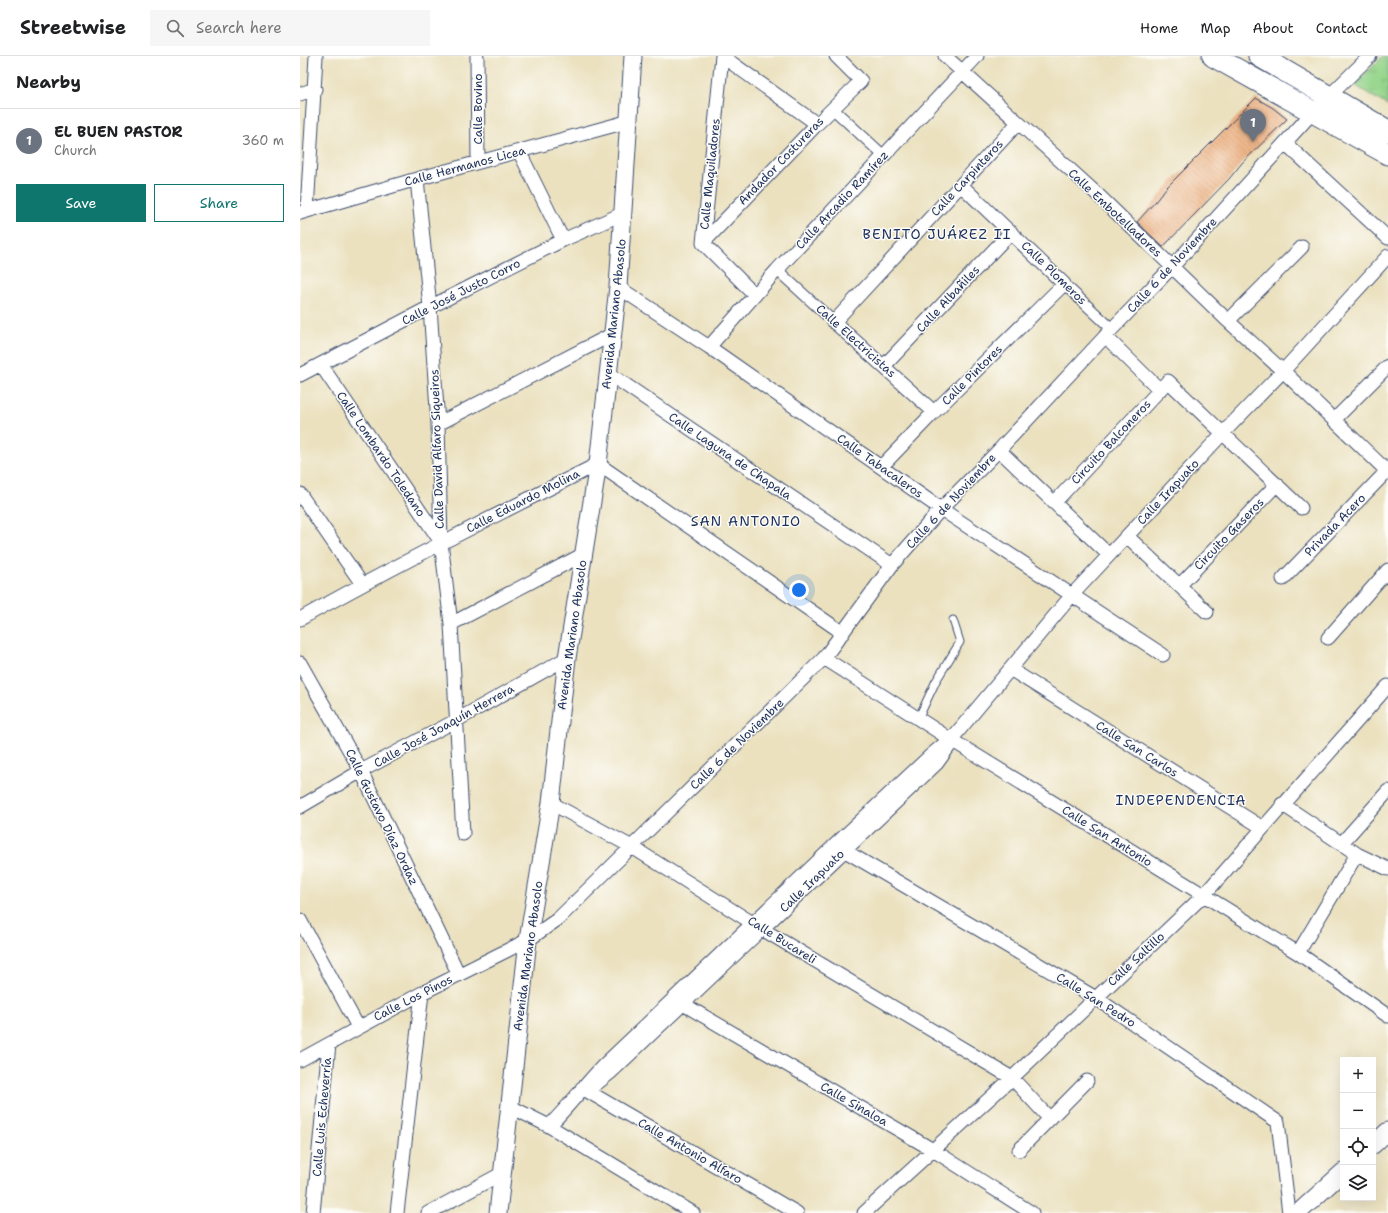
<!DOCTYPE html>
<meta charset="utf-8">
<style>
body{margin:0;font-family:"Shantell Sans",sans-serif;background:#f6f6f6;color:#202124}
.controls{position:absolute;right:12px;bottom:12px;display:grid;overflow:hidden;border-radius:0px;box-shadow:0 4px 16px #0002}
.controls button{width:36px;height:36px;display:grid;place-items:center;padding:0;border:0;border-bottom:1px solid #e0e0e0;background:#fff;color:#202124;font:20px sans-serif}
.you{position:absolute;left:499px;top:534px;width:14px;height:14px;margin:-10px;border:3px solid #fff;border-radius:50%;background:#1a73e8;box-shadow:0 0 0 6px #1a73e833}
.badge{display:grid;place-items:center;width:26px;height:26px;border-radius:50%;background:#0f766e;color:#fff;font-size:13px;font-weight:700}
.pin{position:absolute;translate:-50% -33px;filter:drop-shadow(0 1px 2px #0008)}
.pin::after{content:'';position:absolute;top:21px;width:14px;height:12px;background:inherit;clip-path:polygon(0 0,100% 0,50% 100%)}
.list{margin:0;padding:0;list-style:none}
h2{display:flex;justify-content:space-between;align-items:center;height:52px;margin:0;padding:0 16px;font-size:17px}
h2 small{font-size:13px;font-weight:400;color:#757577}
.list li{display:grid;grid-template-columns:26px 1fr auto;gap:12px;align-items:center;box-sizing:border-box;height:64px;padding:0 16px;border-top:1px solid #e0e0e0}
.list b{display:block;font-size:15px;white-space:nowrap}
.list p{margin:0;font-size:13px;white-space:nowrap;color:#757577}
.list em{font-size:13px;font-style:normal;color:#757577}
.actions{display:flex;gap:8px;padding:12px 16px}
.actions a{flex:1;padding:9px 0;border:1px solid #0f766e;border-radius:0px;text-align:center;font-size:14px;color:#0f766e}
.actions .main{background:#0f766e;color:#fff}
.icon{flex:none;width:22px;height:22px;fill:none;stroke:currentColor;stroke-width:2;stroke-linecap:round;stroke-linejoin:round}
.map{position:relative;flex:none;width:1088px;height:1157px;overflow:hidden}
header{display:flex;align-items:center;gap:24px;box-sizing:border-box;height:56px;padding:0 20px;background:#fff;border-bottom:1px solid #e0e0e0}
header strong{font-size:19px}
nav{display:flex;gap:22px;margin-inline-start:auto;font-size:14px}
.search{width:280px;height:36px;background:#f6f6f6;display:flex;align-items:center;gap:10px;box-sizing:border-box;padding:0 14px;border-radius:0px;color:#757577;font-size:15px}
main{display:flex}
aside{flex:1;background:#fff}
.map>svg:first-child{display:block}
.grass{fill:url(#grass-tufts);stroke:#588274}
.building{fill:url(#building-back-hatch)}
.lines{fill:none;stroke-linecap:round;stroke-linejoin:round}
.service-casing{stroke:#3a4a6d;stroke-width:9}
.pedestrian-casing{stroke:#3a4a6d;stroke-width:12}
.minor-casing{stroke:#3a4a6d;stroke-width:15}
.tertiary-casing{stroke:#3a4a6d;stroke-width:19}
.primary-casing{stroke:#3a4a6d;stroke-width:23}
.service{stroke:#fff;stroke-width:7}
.pedestrian{stroke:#fff;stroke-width:10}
.minor{stroke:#fff;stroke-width:13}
.tertiary{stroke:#fff;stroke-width:17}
.primary{stroke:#fff;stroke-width:21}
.labels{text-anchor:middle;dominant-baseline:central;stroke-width:3;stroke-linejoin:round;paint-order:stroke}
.street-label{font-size:12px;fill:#1b2f5e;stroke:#fdfcf7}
.quarter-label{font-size:14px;letter-spacing:1px;fill:#1b2f5e;stroke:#fdfcf7}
</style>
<header>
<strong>Streetwise</strong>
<div class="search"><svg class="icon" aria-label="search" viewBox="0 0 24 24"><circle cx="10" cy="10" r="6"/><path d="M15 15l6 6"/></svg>Search here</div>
<nav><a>Home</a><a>Map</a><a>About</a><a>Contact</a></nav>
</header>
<main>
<aside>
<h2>Nearby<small></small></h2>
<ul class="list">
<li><span class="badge" style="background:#6b7280">1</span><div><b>EL BUEN PASTOR</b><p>Church</p></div><em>360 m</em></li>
</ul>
<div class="actions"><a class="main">Save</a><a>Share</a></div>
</aside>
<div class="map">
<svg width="1088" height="1157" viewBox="0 0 1088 1157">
<defs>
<pattern id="grass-tufts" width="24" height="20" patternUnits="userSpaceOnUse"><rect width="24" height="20" fill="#95d58b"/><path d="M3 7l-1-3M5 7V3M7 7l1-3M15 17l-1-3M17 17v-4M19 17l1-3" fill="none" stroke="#80b77a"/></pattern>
<pattern id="building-back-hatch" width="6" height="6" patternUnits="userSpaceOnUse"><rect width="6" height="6" fill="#eba873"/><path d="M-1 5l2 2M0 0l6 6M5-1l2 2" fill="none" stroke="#be8962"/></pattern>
</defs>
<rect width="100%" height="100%" fill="#fdfcf7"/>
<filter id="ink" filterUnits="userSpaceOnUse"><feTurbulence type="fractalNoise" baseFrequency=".025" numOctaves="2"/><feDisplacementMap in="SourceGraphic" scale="8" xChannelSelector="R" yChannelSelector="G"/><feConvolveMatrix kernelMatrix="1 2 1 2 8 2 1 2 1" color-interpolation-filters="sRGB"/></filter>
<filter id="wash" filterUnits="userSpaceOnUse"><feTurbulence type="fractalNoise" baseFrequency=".012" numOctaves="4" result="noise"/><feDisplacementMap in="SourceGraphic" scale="16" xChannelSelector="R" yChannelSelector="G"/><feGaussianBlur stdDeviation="0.9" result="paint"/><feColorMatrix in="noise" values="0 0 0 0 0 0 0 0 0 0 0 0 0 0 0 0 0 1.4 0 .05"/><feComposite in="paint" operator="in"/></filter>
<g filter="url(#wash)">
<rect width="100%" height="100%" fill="#ebe1bf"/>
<path class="grass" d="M1083,0H1088V50L1055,29Z"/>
<g id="blocks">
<path class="building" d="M956,42L973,52L987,63L942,107L929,123L863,191L837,166L855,146L866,132Z"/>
</g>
</g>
<g filter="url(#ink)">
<use href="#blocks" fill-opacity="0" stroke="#3a4a6d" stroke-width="1"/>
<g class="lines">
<g class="service-casing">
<path id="service" d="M618,663L636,625L660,586L653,564"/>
</g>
<g class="pedestrian-casing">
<path id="pedestrian" d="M532,52L583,99
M477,214L534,266
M764,228L812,273"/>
</g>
<g class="minor-casing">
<path id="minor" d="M177,0L178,106
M422,0L403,187L455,239
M422,0L517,68
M645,0L796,137L928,265L983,315L1088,416
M0,38L15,33
M985,87L1088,182
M219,95L263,184
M117,123L130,251L138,368L141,486L151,568L163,778
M7,155L16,0
M0,157L117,123L330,65
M403,187L517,68L561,25L536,0
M318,231L409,291L641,453L863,599
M928,265L1002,191
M805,280L860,334
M409,291L477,214L677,0
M21,309L141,486
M584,310L711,176
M308,317L592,509
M0,319L130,251L263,184L324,157
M634,356L534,266L718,67
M1034,364L1088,310
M138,368L313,278
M699,394L809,499
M581,411L634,356L764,228L661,129
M0,438L62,528
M754,447L868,325L1001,452
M827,480L907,556
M983,523L1087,415
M880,529L977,428
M0,563C98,508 198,458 298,408L543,577
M151,568L284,498
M1028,582L1088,514
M524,602L653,685L998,897L1088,960
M0,607L61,715L159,919
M710,613L963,772
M251,747L332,791L462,873L712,1022L750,1063
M982,748L1057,798L1088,813
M0,751L61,715L157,664L267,602
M1041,788L1088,735
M535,789L796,942L978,1066L989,1157
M0,864L58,971
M998,897L1057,798
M376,943L383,948L633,1094L732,1157
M0,1004L122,937L228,884L258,863L524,602L592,509L641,453L699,394L812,273L872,211L1013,56L1070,0
M282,1032L497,1157
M290,1033L310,1017L637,707L650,689
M209,1050L249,1070L393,1157
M249,1070C268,1051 284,1030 303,1010L535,789L630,700L655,679L772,539L923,377L983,315L1088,200
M719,1094L787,1025
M13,1157L29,988
M97,1157L122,937
M128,1157L201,1118
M564,1157L712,1022L904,839L1088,630"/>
</g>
<g class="tertiary-casing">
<path id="tertiary" d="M1073,1089L1088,1075
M198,1157L228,884L251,747L267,602L298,408L318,231L333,0
M998,1157L1043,1116"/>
</g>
<g class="primary-casing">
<path id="primary" d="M913,0L1088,98
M959,0L1088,75"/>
</g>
<use href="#service" class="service"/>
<use href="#pedestrian" class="pedestrian"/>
<use href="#minor" class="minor"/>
<use href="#tertiary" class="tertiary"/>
<use href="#primary" class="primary"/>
</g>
</g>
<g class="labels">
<g class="street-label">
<text transform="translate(178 53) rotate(-90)">Calle Bovino</text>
<text transform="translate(481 105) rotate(-46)">Andador Costureras</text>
<text transform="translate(165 110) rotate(-15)">Calle Hermanos Licea</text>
<text transform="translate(410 118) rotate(-84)">Calle Maquiladores</text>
<text transform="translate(667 122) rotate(-47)">Calle Carpinteros</text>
<text transform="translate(542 144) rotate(-47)">Calle Arcadio Ramírez</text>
<text transform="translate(815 157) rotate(43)">Calle Embotelladores</text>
<text transform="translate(872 209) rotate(-47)">Calle 6 de Noviembre</text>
<text transform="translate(754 217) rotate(44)">Calle Plomeros</text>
<text transform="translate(161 236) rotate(-27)">Calle José Justo Corro</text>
<text transform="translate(648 243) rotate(-47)">Calle Albañiles</text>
<text transform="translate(314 258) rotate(-84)">Avenida Mariano Abasolo</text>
<text transform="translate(556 285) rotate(42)">Calle Electricistas</text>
<text transform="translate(672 319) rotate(-45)">Calle Pintores</text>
<text transform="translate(811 386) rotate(-47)">Circuito Balconeros</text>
<text transform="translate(137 393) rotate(-92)">Calle David Alfaro Siqueiros</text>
<text transform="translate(81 398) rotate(56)">Calle Lombardo Toledano</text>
<text transform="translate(430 400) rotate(34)">Calle Laguna de Chapala</text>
<text transform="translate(580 410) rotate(35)">Calle Tabacaleros</text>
<text transform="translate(868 436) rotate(-47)">Calle Irapuato</text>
<text transform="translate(223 445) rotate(-27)">Calle Eduardo Molina</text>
<text transform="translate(651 445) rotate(-47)">Calle 6 de Noviembre</text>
<text transform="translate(1035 469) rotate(-46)">Privada Acero</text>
<text transform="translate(929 478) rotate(-46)">Circuito Gaseros</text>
<text transform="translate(272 579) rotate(-82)">Avenida Mariano Abasolo</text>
<text transform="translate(144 670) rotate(-29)">Calle José Joaquín Herrera</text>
<text transform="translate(437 688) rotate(-44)">Calle 6 de Noviembre</text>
<text transform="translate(837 693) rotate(32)">Calle San Carlos</text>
<text transform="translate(82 761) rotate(64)">Calle Gustavo Díaz Ordaz</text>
<text transform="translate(807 780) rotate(32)">Calle San Antonio</text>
<text transform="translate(512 825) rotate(-44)">Calle Irapuato</text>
<text transform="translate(482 884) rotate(32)">Calle Bucareli</text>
<text transform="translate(228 900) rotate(-82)">Avenida Mariano Abasolo</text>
<text transform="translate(836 903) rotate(-43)">Calle Saltillo</text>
<text transform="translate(113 942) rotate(-27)">Calle Los Pinos</text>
<text transform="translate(796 944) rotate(32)">Calle San Pedro</text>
<text transform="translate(554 1048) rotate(30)">Calle Sinaloa</text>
<text transform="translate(22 1061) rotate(-85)">Calle Luis Echeverría</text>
<text transform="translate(390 1095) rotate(30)">Calle Antonio Alfaro</text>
</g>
<g class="quarter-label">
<text x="637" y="178">BENITO JUÁREZ II</text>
<text x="446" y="465">SAN ANTONIO</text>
<text x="881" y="744">INDEPENDENCIA</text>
</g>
</g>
</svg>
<div class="controls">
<button>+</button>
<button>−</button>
<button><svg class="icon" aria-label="locate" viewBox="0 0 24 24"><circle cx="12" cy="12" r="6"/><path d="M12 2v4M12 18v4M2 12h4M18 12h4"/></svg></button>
<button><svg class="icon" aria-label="layers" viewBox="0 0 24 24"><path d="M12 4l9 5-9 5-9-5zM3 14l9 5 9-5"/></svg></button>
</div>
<div class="you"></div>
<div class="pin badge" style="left:953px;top:86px;background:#6b7280">1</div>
</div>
</main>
